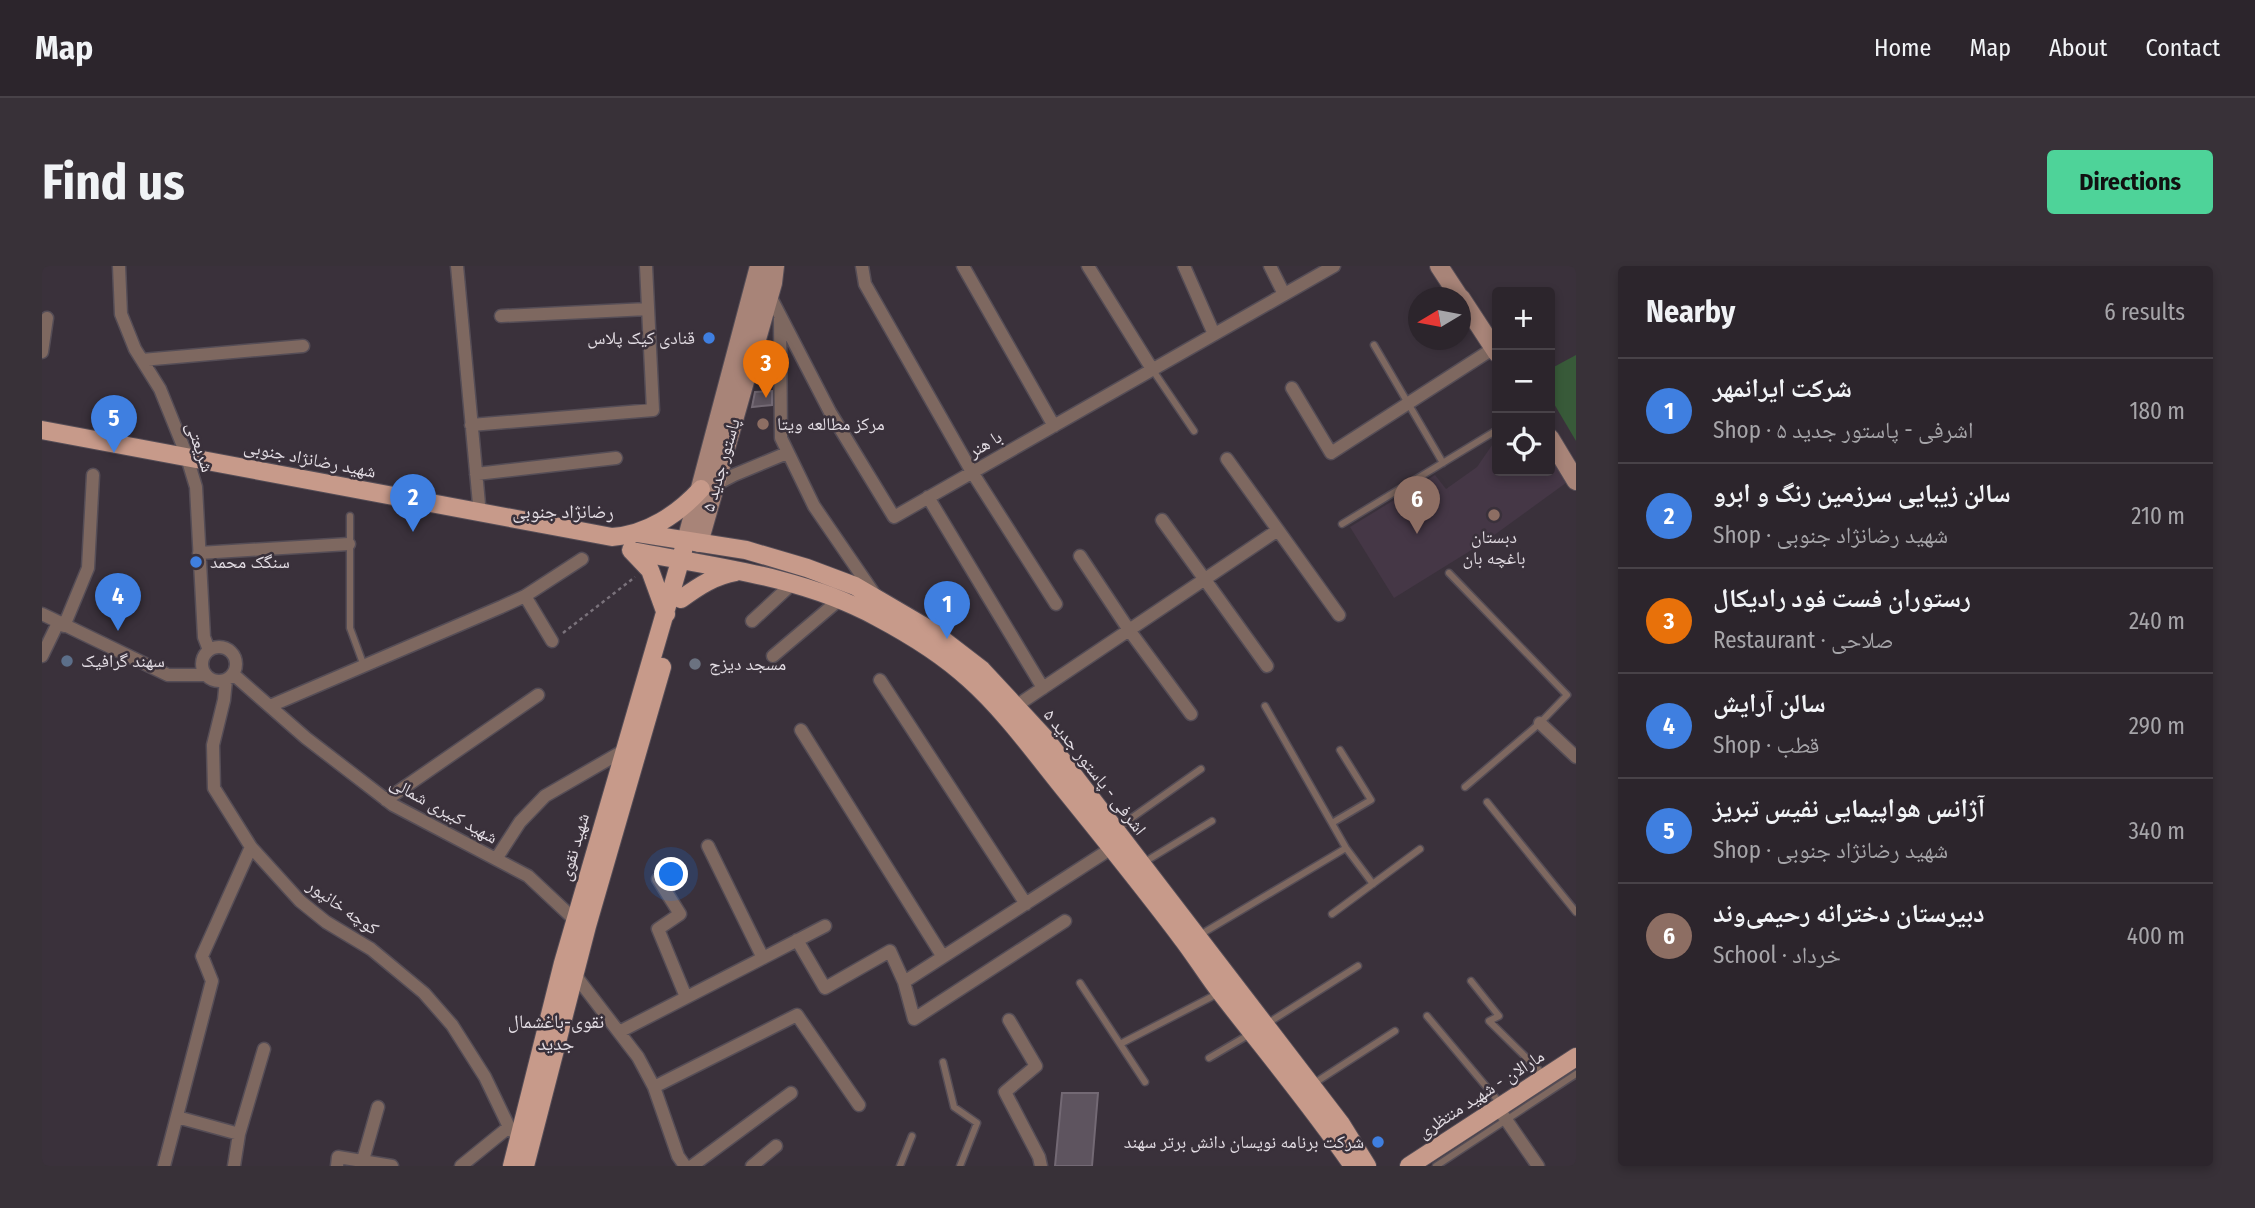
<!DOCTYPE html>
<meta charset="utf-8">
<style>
body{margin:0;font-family:"Fira Sans Condensed","Noto Naskh Arabic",sans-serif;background:#383138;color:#f1f3f6}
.controls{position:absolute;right:21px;top:21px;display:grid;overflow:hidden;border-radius:7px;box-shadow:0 4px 10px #0003}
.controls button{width:63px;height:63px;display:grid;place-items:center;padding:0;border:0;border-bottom:2px solid #484248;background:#2c252c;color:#f1f3f6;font:35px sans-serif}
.compass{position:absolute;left:1366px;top:21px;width:63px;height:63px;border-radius:50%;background:#2c252c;box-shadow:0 4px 10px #0003;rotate:260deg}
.you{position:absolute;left:630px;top:609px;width:24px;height:24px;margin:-18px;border:5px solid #fff;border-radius:50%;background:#1a73e8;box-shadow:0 0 0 10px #1a73e833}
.badge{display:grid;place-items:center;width:46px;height:46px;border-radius:50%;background:#4ed399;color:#fff;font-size:23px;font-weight:700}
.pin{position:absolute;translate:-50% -58px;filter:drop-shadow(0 2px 4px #0008)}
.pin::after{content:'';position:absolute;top:37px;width:24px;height:21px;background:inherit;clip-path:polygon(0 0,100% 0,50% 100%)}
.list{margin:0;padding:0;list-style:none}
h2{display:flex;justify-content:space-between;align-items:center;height:91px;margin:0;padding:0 28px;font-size:30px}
h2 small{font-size:23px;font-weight:400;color:#a6a5a9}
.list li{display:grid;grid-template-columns:46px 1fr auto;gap:21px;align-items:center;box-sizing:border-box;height:105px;padding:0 28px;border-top:2px solid #484248}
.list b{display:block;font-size:26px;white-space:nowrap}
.list p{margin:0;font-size:23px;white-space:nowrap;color:#a6a5a9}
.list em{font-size:23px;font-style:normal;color:#a6a5a9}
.icon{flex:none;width:38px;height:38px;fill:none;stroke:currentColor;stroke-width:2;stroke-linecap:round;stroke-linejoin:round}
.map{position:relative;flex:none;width:1534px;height:900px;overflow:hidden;border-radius:7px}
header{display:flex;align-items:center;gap:42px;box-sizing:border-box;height:98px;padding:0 35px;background:#2c252c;border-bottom:2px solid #484248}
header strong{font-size:33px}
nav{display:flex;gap:38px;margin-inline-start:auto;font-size:24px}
.intro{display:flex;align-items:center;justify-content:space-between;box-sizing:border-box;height:168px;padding:0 42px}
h1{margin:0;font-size:49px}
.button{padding:18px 32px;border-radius:7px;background:#4ed399;color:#111;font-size:24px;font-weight:700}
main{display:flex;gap:42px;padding:0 42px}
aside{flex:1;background:#2c252c;border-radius:7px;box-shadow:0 4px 10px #0003}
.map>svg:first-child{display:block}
.built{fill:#453746}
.green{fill:#385a39}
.building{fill:#5e545f;stroke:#736974;stroke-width:2}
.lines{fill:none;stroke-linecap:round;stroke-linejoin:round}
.lane-casing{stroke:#554d56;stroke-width:9}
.street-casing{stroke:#554d56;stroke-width:15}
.secondary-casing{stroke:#554d56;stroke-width:20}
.primary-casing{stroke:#554d56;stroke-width:20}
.path{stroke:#7a727b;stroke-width:2.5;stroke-dasharray:3.5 3.5;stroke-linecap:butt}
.lane{stroke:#7e6860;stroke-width:6}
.street{stroke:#7e6860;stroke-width:12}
.secondary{stroke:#a88478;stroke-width:18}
.primary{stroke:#c79a8a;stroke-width:18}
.shop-dot{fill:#3f7fe0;stroke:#3a313b;stroke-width:2.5}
.education-dot{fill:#8d6e63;stroke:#3a313b;stroke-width:2.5}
.service-dot{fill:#5c6f8a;stroke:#3a313b;stroke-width:2.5}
.worship-dot{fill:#6b7280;stroke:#3a313b;stroke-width:2.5}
.labels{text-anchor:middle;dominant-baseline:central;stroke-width:5;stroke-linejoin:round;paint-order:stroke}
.poi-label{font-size:18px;fill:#e3dde4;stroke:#3a313b;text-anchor:start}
.street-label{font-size:18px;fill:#e3dde4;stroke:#3a313b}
.neighbourhood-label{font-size:19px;fill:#e3dde4;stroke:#3a313b}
</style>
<header>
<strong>Map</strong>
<nav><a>Home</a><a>Map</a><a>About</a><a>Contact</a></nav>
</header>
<div class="intro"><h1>Find us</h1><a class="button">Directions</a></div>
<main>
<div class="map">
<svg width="1534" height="900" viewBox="0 0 1534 900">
<rect width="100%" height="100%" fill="#3a313b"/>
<path class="built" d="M1455,172V205H1508V180L1528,214L1444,275L1352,332L1308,261L1393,209L1404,223L1435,201Z"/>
<path class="green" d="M1534,89V175L1508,131V103Z"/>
<path class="building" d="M730,125V139L710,141L713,126Z
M1020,827H1056L1050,900H1013Z"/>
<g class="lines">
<g class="lane-casing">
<path id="lane" d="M1332,79L1401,197
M1110,103L1152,165
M308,250V362L322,400
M1300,258L1455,164
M1407,307L1525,429L1498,457L1423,521
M1223,440L1304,582L1331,618
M1445,536L1534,646
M1290,557L1329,534L1298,484
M1074,563L1159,503
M1101,597L1170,555
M1290,648L1378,583
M1156,670L1304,582
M1429,715L1457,750L1447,755L1502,809
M1038,717L1103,816
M1385,750L1458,837
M1226,757L1316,700
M1080,777L1177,727
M1167,792L1208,768
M901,796L912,841L935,857L918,900
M1271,818L1353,765
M858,900L870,870
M1394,900L1534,808"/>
</g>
<g class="street-casing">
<path id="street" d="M77,0L79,48L93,83L118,123L143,185L154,221L162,371L167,384
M415,0L437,238
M820,0L823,18L930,206L1014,338
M921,0L1012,160
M1046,0L1110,103
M1142,0L1172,68
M1228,0L1242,28
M727,28L788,146L852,251L1292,0
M459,50L606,43
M738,52L739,172L772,240L833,329
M0,86L5,52
M100,94L261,80
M1250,122L1289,187L1452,82
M429,159L611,144L604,0
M1185,193L1297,349
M434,208L574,192
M673,219L692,209L745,187
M886,231L1001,422
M1120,254L1225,400
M157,287L307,278
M1038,290L1087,364L1149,448
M483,330L510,375
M0,348L126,409H164
M710,355L751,317
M22,360L46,302L51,209
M160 398a17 17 0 1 1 34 0a17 17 0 1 1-34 0Z
M0,390L16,357
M731,390L797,334
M191,408L264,472L351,539L486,610L533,654
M184,414L182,434L171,479L172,522L209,581L258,635L284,656L329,683L382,727L410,759L443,811L467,861L477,872
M838,414L984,638
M228,440L459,341L483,330L540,293
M968,444L1236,264
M1498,457L1534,491
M759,464L901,691
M344,534L496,429
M666,580L721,692
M454,593L478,556L503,530L581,485
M616,613L638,648L616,663L644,731
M755,674L783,722L848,685L862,716L872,753L1023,655
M533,709L596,791L612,821L636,890L643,900
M862,716L1076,578
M967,754L994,800L963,826L997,891L999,900
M579,765L783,660
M612,821L755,749L817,839
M1456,842L1496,900
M135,851L197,868
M321,894L336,841
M122,900L170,715L160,690L209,581
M192,900L197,868L222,783
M295,900L296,891L350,900
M419,900L467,861
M650,900L749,827
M710,900L734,880"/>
</g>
<g class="secondary-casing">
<path id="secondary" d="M1397,0L1418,32
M1419,32L1455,87
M1508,172L1534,215
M644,275L717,0
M657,277L731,17L733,0"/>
</g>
<g class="primary-casing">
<path id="primary" d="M0,164L570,271C605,269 636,248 659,223
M596,267L704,284L765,302L813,320L888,364L940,404L1003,472L1299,858L1325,900
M589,284L608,304L624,348
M590,285C673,301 759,310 835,351C867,368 900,388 927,413C965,447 995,490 1027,529C1065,576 1103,623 1139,671C1153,689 1165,709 1179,727C1223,784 1270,840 1311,900
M639,333C657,320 672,310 694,306
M470,900L521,697L641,285
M483,900L545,660L620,401
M1367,900L1534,791"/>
</g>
<path class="path" d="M521,367L593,311"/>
<use href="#lane" class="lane"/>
<use href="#street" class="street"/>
<use href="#secondary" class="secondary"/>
<use href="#primary" class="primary"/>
</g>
<g class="shop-dot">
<circle cx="667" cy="72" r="7"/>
<circle cx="154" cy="296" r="7"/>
<circle cx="1336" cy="876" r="7"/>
</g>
<g class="education-dot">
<circle cx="721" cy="158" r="7"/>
<circle cx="1452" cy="249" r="7"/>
</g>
<circle class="service-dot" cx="25" cy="395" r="7"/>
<circle class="worship-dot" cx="653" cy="398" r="7"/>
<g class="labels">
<g class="poi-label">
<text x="653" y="72" text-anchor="end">قنادی کیک پلاس</text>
<text x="735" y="158">مرکز مطالعه ویتا</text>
<text x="1452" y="271" text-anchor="middle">دبستان<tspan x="1452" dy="21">باغچه بان</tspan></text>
<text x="168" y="296">سنگک محمد</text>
<text x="39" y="395">سهند گرافیک</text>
<text x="667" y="398">مسجد دیزج</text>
<text x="1322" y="876" text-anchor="end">شرکت برنامه نویسان دانش برتر سهند</text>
</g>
<g class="street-label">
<text transform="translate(943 178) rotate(-30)">با هنر</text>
<text transform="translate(158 181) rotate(71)">شریعتی</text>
<text transform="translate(268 193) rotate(11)">شهید رضانژاد جنوبی</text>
<text transform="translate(679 199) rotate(-74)">پاستور جدید ۵</text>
<text transform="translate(1053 506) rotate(52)">اشرفی - پاستور جدید ۵</text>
<text transform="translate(402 544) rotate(29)">شهید کبیری شمالی</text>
<text transform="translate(532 581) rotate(-74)">شهید نقوی</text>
<text transform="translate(301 641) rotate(35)">کوچه خانپور</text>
<text transform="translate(1439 828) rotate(-33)">مارالان - شهید منتظری</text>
</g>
<g class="neighbourhood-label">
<text x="521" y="245">رضانژاد جنوبی</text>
<text x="514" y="755">نقوی-باغشمال<tspan x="514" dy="22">جدید</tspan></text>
</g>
</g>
</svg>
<div class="controls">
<button>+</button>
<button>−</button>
<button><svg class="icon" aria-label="locate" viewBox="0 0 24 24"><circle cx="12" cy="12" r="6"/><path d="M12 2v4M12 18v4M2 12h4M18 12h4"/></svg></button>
</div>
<svg class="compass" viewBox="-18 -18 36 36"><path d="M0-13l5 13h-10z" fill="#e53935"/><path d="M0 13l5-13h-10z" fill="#a6a5a9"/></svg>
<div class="you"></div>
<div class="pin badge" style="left:905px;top:373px;background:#3f7fe0">1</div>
<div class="pin badge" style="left:371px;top:266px;background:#3f7fe0">2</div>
<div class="pin badge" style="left:724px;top:132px;background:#e8710a">3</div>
<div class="pin badge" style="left:76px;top:365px;background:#3f7fe0">4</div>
<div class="pin badge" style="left:72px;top:187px;background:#3f7fe0">5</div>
<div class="pin badge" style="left:1375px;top:268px;background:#8d6e63">6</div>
</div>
<aside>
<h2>Nearby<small>6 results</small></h2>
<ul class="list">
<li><span class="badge" style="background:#3f7fe0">1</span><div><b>شرکت ایرانمهر</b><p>Shop · اشرفی - پاستور جدید ۵</p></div><em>180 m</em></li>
<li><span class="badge" style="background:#3f7fe0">2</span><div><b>سالن زیبایی سرزمین رنگ و ابرو</b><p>Shop · شهید رضانژاد جنوبی</p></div><em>210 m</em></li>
<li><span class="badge" style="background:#e8710a">3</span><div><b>رستوران فست فود رادیکال</b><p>Restaurant · صلاحی</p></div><em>240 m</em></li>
<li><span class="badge" style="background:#3f7fe0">4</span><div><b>سالن آرایش</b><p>Shop · قطب</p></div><em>290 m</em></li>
<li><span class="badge" style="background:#3f7fe0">5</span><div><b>آژانس هواپیمایی نفیس تبریز</b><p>Shop · شهید رضانژاد جنوبی</p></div><em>340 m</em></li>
<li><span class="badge" style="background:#8d6e63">6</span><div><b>دبیرستان دخترانه رحیمی‌وند</b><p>School · خرداد</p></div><em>400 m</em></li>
</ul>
</aside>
</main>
